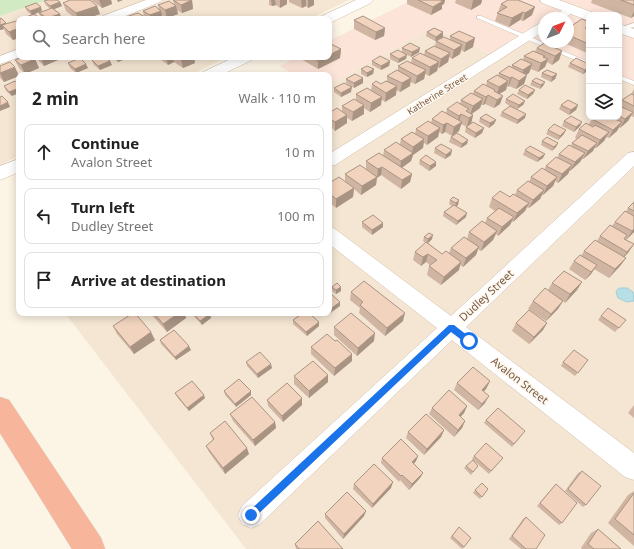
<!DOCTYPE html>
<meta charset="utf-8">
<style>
body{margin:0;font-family:"Noto Sans",sans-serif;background:#f6f6f6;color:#222}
.controls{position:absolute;right:12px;top:12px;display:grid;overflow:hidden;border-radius:8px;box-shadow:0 2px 10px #0003}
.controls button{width:36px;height:36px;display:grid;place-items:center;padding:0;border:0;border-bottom:1px solid #e0e0e0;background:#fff;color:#222;font:20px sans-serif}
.compass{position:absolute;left:538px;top:12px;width:36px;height:36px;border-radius:50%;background:#fff;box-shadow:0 2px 10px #0003;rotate:48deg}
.stop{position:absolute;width:12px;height:12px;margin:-9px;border:3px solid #1a73e8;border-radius:50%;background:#fff}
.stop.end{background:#1a73e8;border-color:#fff;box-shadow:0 1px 4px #0008}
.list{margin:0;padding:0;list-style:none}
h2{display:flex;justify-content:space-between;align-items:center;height:52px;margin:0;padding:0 16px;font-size:17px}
h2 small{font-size:13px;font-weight:400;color:#767676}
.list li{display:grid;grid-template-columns:26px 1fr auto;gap:12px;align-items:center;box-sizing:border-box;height:56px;margin:0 8px 8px;padding:0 8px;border:1px solid #e0e0e0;border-radius:8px}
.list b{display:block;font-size:15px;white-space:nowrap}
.list p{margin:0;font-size:13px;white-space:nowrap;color:#767676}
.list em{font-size:13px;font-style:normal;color:#767676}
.icon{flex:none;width:22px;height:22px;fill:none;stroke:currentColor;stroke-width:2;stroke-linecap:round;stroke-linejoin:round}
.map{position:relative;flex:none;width:634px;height:549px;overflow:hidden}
.search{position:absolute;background:#fff;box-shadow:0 2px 10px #0003;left:16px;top:16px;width:316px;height:44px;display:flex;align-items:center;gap:10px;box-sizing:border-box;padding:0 14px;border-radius:8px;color:#767676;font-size:15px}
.panel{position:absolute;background:#fff;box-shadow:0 2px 10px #0003;left:16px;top:72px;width:316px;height:244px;border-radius:8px}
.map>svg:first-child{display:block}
.residential{fill:#f4e6d3}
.commercial{fill:#fde4d9;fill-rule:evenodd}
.green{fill:#d2eac3}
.water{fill:#b9dfe6;stroke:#9fced8}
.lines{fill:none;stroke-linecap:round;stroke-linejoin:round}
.lane-casing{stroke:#d0beae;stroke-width:1}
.street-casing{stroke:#d0beae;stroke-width:1}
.secondary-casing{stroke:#d3beab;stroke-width:1}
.highway-casing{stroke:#dbd4d0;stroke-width:1}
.lane{fill:#fff;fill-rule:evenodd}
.street{fill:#fff;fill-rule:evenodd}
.secondary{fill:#fff;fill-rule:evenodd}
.highway{fill:#f7b59c;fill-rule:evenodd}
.wall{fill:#d0b5a3}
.shaded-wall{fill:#a99484}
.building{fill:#f2d3bd;stroke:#a99484}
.route{fill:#1a73e8}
.labels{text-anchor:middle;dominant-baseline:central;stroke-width:3;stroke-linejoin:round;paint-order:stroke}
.far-street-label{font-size:9px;fill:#765a4a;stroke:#fff8ec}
.street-label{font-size:11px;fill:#765a4a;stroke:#fff8ec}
</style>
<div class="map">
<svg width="634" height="549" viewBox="0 0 634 549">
<rect width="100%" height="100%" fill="#fcf4e5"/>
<path class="residential" d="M47,0H349L309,19H19V57H228L190,75H19V156L0,165V16Z
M432,27L497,57L527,37L589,64V117H619V77L634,83V549H246L65,313H329V85Z"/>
<path class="commercial" d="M412,0H634V83L619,77V15H589V64L527,37L497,57L432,27L329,85V75H294L280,66L297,57H329V41ZM544,18H568V42H544Z"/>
<path class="green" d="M0,0H47L0,16Z"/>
<path class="water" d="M620,288H627L633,292L634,301L627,302L618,298L616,292L618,289Z"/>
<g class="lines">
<g class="lane-casing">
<path id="lane" d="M477,16H481L589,62V66L477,18Z
M634,23V27L619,30V28Z
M619,75L634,81V85L619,79Z"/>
</g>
<g class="street-casing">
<path id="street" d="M146,0H162L160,2L118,19H101L103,16Z
M571,6L575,7L577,9L565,18H551L567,7Z
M544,22V31L335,165L329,166V154L540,23Z
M19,49L20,57L0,64V56Z
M634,152V166L466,327L634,453V480L625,477L452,340L260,524L251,528L242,524L238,515L242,506L437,328L329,244V227L335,229L451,316L628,153Z"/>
</g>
<g class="secondary-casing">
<path id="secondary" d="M356,0H373L371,3L332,22L329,23V19H320L322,16Z
M540,0H559L594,13L595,15H589V20L584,19L542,3Z
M619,24L634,29V38L619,33Z
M235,57H255L252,60L221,75H201L203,72Z
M19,159V172L0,180V166Z"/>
</g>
<g class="highway-casing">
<path id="highway" d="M0,397L9,400L101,538L105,549H72L0,433Z"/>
</g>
<use href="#lane" class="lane"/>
<use href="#street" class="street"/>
<use href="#secondary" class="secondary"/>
<use href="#highway" class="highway"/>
</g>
<path class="wall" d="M92,0H111L112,4L102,8L92,1Z
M173,0H192L193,9L182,13L177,10L178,14L167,18L162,15L163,19H127L126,17H144L143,11L159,9L158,5L174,4Z
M269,0H287V4L280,8L276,5L272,6L269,5Z
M289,0H314V5L308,8L306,6L302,8L289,2Z
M407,0H445L444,4L442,5V9L431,15L407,4Z
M456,0H482L481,4L471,10L455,3Z
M592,0H634V16L631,18L591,3Z
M44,1L60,2L62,6L54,9L62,19H42L39,13L50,9L46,5Z
M63,3L97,6L100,14L85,19H76L66,11Z
M501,4L532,15L523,21L520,20L509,27L495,21Z
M25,7L42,11L32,15L27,11Z
M0,19L6,23V24L19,23V38L13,40L6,34L4,29L0,30Z
M354,20L385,28L384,36L375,40L354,29Z
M589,22V51L587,53L562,42H568V28Z
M427,32L443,37L435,41L426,36Z
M450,36L473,47L464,52L461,50L460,54L452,59L449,57L448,62L439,68L438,67L437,71L429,76L425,74L424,79L415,84L410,82V86L400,92L396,90V95L385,102L381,99V105L370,112L364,108V114L352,121L347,118V123L335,131L332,128V133L329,135V113L342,111V106L356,100V94L371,91L372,84H381L387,81V76L398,71V66L411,63L412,58L424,55L425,51L435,46L436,41L450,40Z
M402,48L419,52L411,57L402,52Z
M537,48L562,51L559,60L552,65L547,62L545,67L538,72L531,69L529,73L526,75L524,84L516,89L509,86L508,87L507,86L506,90L499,94L500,104L494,108L485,104L483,105H481L480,108L472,114L473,115L471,124L484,128L482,133L475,138L465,132L466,127H467L461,124L459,131L452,136L445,132L442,134L439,132L438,137L427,145L424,143L423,148L413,155L411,161L402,168L412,174L410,182L401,189L381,175L377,178V177L376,185L361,195L354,189L353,197L336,208L329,202V183L345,181V174L366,169V161L383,156L384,150L400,144L401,139L415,134L416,129L431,123L432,119L446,113L447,109L460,104L461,100L473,94L474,91L486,86L487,81L498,76L499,73L511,68L512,65L523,60L524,56L535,51Z
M341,49L340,58L318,69L301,59V57H329Z
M390,54L406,59L398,63L390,59Z
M37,57H57L58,60L44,66L39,61Z
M112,57H130L118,62Z
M159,57H194L195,63L183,68L174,62L168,65L160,59Z
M35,59L39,68L25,74L19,68L15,60Z
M92,60L112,65L100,70L94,65Z
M372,61H390L389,66L381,70L372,65Z
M68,63L88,68L76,73L70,68Z
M570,63L589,64V70L583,74L568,67Z
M0,66L19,75V76L4,82L0,78Z
M361,69H374L373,74L367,77L361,74Z
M542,73L557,74L555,79L551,82L541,77Z
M363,78V83L354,88L346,83V79Z
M15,81L12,96L6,91L4,86Z
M532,81L545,82L543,86L540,89L530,85Z
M334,88L351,92L341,97L334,92Z
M634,89V117L631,116L628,121L620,128L619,127L617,131L609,138L606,137L604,141L596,148H594L593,151L583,159H582L580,162L570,171V170L568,174L558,183L555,181L553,186L543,195H542L540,199L529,208L527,207L525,211L513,222L512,221L510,225L498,236L496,234L493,240L481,251L478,249L476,255L463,267L460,265L459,270L441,285L427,275L429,266L430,265L426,262L421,266L413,260L415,252L426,243L423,241L424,237L432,239L428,243L442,254L449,253L451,248L467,239L469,232L485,223L487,218L495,211L489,207L492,198L510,197L515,195L517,190L529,182L531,177L544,170L546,166L557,158L559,154L571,146L572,143L577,139L575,138L579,129L589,124L592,119L594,117H619V106L622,100L631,94Z
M519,90H535L533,94L527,99L517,94Z
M506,99L525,101L523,105L517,109L525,118L517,124L500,116L502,112L510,106L505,103Z
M561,105H578L576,110L569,115L559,109Z
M480,118L496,120L494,124L489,128L479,122Z
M564,121L582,122L580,126L574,132L562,126Z
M548,130L564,134L558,140L546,134Z
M451,137L468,140L467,144L461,148L449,142Z
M542,141L558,143L556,147L552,151L541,145Z
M435,148L451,155L445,159L434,153Z
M525,150L543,158L537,162L523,155Z
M420,160L436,162V166L429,171L419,164Z
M453,197L458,205L456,206L466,217L456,225L443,216L444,212L452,206L449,204L450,200Z
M634,202V232L626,240L624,239L634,244L624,257L626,258L620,266L609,278L594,269L591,274L585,280L569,269L574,261L581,256L584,251L597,241L600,236L612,226L615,222L626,212L628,208Z
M362,222L383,223V227L372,235L362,227Z
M582,282L577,290L565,303L563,301L558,309L546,321L528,309L533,301L548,290L552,283Z
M332,287L341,291L336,294L332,291Z
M351,292L403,321L385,336L359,313L360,308L350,300Z
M150,313H185L186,318L167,332Z
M191,313H208L210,314L211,318L202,325Z
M601,316L626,320L615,332L598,320Z
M293,320L319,322V326L307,336L293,324Z
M516,323H547L543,330L529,344L512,331Z
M113,326L155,340L134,354L117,334Z
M334,327L374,341L357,356L334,335Z
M160,340L191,350L176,360L161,344Z
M311,347L352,361L334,376L311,354Z
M588,360L575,376L561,366L563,362Z
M246,362L272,368L258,378L247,366Z
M328,375V382L309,398L294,384V376Z
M490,381L486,389L483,392L485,403L478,410L454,390L457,383Z
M224,391H251V395L236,407L225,395Z
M175,393L205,398L189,411L177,397Z
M267,400L302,405L283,422L268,406Z
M634,405V418L628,413Z
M467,406L464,413L460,416L465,421L462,428L454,437L429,414L432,408Z
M230,414L275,422L276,428L255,446L233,421Z
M486,420L523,434L512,447L484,423Z
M444,430L441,437L424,455L406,438L408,432Z
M210,433L249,454L225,474L209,452L206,446L213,440Z
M418,456L416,461L414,464L423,473L420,478L409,490L400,480L399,482L381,463L382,458Z
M474,456L503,458L489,474L472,459Z
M466,466H478L471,475L464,468Z
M582,471L586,505L583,507L565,491L578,473Z
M354,484L391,488L372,508L353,489Z
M556,484L562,523L559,525L537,506L553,487Z
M488,489L480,499L473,493L475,490Z
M634,491V546L608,523L628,495Z
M325,514L364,516L343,539L325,518Z
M526,517L536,549H521L509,539L523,519Z
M459,527L464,547L462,549L450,538Z
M598,529L621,549H582L581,548L591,533Z
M295,544L343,549H296Z"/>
<path class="shaded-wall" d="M99,0H111L112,4L102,8Z
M117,0H123L118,2Z
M192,0L193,9L182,13L181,5Z
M271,0H275L276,5L272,6Z
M280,0H287V4L280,8Z
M301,0H306V6L302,8Z
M308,0H314V5L308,8Z
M438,0H445L444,4L442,5V9L431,15L433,7Z
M473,0H482L481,4L471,10Z
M60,2L62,6L52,10L50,6Z
M97,6L100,14L85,19H78L76,13Z
M176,6L178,14L167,18L165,10Z
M41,7L42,11L32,15L30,11Z
M535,7L532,15L523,21L525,13Z
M161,11L163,19H150V15Z
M634,11V16L631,18Z
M523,12L520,20L509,27L512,18Z
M60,14L62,19H47V18Z
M6,23L8,27L2,25L4,29L0,30V25Z
M589,25V31L585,28Z
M19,28V38L13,40L9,32Z
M385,28L384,36L375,40L376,32Z
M443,32V37L435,41L436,37Z
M475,38L473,47L464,52L466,43Z
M462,45L460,54L452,59L454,50Z
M420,48L419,52L411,57L412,52Z
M341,49L340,58L318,69V61L326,57H329V55Z
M562,51L559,60L552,65L555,56Z
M450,53L448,62L439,68L441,59Z
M407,55L406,59L398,63L399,59Z
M545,56L543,62L548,59L545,67L538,72L543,57Z
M41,57H57L58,60L44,66Z
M119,57H130L118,62L117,58Z
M166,57H173L174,62L168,65Z
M187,57H194L195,63L183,68L181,60Z
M35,59L39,68L25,74L21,65Z
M110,61L112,65L100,70L98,66Z
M390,61L389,66L381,70V66Z
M439,62L437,71L429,76L430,67Z
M86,64L88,68L76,73L75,69Z
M532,64L529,73L521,79L523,70Z
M15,67L19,76L4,82L0,73Z
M589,67V70L583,74L585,70Z
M374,69L373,74L367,77V73Z
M426,70L424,79L415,84L417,76Z
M557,74L555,79L551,82L552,77Z
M527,75L524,84L516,89L519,81Z
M512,77L509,86L508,87L510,78Z
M363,78V83L354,88V83Z
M411,78L410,86L400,92L402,83Z
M508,81L506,90L496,96L499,87Z
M545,82L543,86L540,89L541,85Z
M397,86L396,95L385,102L386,93Z
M352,87L351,92L341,97V93Z
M19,88V93L12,96L9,92Z
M535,90L533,94L527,99L528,95Z
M330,95V100H329V96Z
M488,95L485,104L483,105L486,97Z
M503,96L500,104L494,108L497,100Z
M382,97L381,105L370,112L371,103Z
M483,99L480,108L470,115L473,106Z
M525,101L523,105L517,109L519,105Z
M8,102L10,107L0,111V106Z
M364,105V114L352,121L353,112Z
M578,105L576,110L569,115L571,110Z
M633,112L628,121L620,128L625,119Z
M461,114L459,123L457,125L459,116Z
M526,114L525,118L517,124L518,120Z
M347,115V123L335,131V122Z
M473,115L471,124L467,127L469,118Z
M496,120L494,124L489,128L490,123Z
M462,122L459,131L452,136L454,127Z
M582,122L580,126L574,132L576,127Z
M622,122L617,131L609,138L613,130Z
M447,123L445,132L442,134L443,125Z
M332,125V133L329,135V126Z
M440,128L438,137L427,145L428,136Z
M484,128L482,133L475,138L476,133Z
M566,130L564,134L558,140L560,136Z
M609,132L604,141L596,148L600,140Z
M424,139L423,148L413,155L411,161L400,169L401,161L412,154L413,147Z
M468,140L467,144L461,148L462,144Z
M558,143L556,147L552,151L554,147Z
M597,143L593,151L583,159L588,151Z
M452,150L451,155L445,159L446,155Z
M585,153L580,162L570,171L575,162Z
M545,154L543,158L537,162L539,158Z
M436,162V166L429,171L430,166Z
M572,165L568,174L558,183L562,174Z
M382,167L381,175L377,178L378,169Z
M412,174L410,182L401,189L402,180Z
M377,177L376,185L361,195L362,186Z
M557,177L553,186L543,195L547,186Z
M354,188L353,197L336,208V199Z
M544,190L540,199L529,208L533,200Z
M459,200L458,205L455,207L456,203Z
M529,203L525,211L513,222L517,213Z
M467,213L466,217L456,225L458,221Z
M514,217L510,225L498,236L502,227Z
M383,223V227L372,235V230Z
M634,229V232L626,240L632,231Z
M497,231L493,240L481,251L484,242Z
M433,235L432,239L427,244L428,239Z
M634,244L628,253L621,260L627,252Z
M479,247L476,255L463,267L466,258Z
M428,254L426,262L421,266L423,257Z
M626,258L620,266L609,278L615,269Z
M461,262L459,270L441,285L444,277Z
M597,265L591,274L585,280L591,272Z
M582,282L577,290L565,303L570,294Z
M341,287V291L336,294V290Z
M563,301L558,309L546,321L551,314Z
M340,302V306L329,314V310Z
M179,313H185L186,318L167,332L163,324Z
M405,313L403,321L385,336L387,328Z
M210,314L211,318L202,325L200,321Z
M319,322V326L307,336L306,332Z
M547,323L543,330L529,344L534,337Z
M151,332L155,340L134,354L130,347Z
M375,333L374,341L357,356L358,348Z
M189,346L191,350L176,360L175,357Z
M352,354V361L334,376L335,368Z
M271,364L272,368L258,378L257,374Z
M328,375V382L309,398V391Z
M490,381L486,389L478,397L482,390Z
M251,391V395L236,407L235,404Z
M204,395L205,398L189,411L187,408Z
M489,396L485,403L478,410L482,404Z
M302,398V405L283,422L282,416Z
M467,406L464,413L456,422L459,415Z
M465,421L462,428L454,437L458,430Z
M275,422L276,428L255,446L253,440Z
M444,430L441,437L424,455L427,449Z
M247,448L249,454L225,474L223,468Z
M418,456L416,461L410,468L412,462Z
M423,473L420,478L409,490L412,484Z
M393,482L391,488L372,508L373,504Z
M366,511L364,516L343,539L344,534Z"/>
<path class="building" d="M48,0H57L60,2L50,6L44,1Z
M70,0H90L97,6L76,13L63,3Z
M173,0H192L181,5Z
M418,0H440L443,1L433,7Z
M508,0H518L535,7L525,13L523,12L512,18L497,13L507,7L501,4Z
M621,0H634V5Z
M169,1L176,6L165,10L158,5Z
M36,3L41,7L30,11L25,7Z
M155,6L161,11L150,15L143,11Z
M52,8L60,14L47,18L39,13Z
M138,13L145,17L140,19H128L126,17Z
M34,14L41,19H21Z
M363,16L385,28L376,32L354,20Z
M1,18L6,23L0,25V19Z
M582,19L589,22V25L585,28L589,29V44L568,35V28Z
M16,21L19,23V28L9,32L2,25Z
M434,28L443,32L436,37L427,32Z
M459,31L475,38L466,43L450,36Z
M444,37L462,45L454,50L436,41Z
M329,43L341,49L329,55Z
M410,43L420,48L412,52L402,48Z
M544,43L562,51L555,56L537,48Z
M434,46L450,53L441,59L425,51Z
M398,50L407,55L399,59L390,54Z
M533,51L545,56L543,57L548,59L541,63L524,56Z
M420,53L439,62L430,67L412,58Z
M380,56L390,61L381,66L372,61Z
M23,57H33L35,59L21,65L15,60Z
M100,57H105L110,61L98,66L92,60Z
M177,57H187L181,60Z
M311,57H326L318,61Z
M80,58L86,64L75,69L68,63Z
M576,58L589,64V67L585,70L570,63Z
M521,59L532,64L523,70L512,65Z
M407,61L426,70L417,76L398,66Z
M10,62L15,67L0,73V66Z
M367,66L374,69L367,73L361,69Z
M509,66L527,75L519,81L512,77L510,78L499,73Z
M397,70L411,78L402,83L387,76Z
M547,70L557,74L552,77L542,73Z
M355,74L363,78L354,83L346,79Z
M497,75L508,81L499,87L487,81Z
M536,78L545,82L541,85L532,81Z
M15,81L19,85V88L9,92L4,86Z
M376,81L381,84L386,81L397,86L386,93L372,84Z
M344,83L352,87L341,93L334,88Z
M483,84L495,90L494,91L503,96L497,100L488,95L486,97L474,91Z
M525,85L535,90L528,95L519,90Z
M367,88L382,97L371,103L356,94Z
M471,93L483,99L473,106L461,100Z
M513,94L525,101L519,105L506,99Z
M631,94L634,95V106L622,100Z
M2,96L8,102L0,106V97Z
M354,99L364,105L353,112L342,106Z
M568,100L578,105L571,110L561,105Z
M457,102L469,109L466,111L473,115L469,118L461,114L459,116L447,109Z
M510,106L526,114L518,120L502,112Z
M619,106L633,112L625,119L619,116Z
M337,108L347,115L335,122L329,118V113Z
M442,111L462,122L454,127L447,123L443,125L432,119Z
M486,114L496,120L490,123L480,118Z
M571,116L582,122L576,127L564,121Z
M594,117H609L622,122L613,130L592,119Z
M428,121L440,128L428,136L416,129Z
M473,122L484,128L476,133L466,127Z
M586,123L593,127L595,125L609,132L600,140L579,129Z
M554,124L566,130L560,136L548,130Z
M412,132L424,139L413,147L401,139Z
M457,133L468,140L462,144L451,137Z
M582,135L597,143L588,151L572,143Z
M547,137L558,143L554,147L542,141Z
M396,142L413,153L401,161L384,150Z
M441,144L452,150L446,155L435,148Z
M569,145L585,153L575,162L559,154Z
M530,146L545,154L539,158L525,150Z
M379,153L412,174L402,180L382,167L378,169L366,161Z
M426,155L436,162L430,166L420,160Z
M556,157L572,165L562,174L546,166Z
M360,165L377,177L362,186L345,174Z
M542,168L557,177L547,186L531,177Z
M339,177L354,188L336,199L329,193V183Z
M528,181L544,190L533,200L517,190Z
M500,191L510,197L513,194L529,203L517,213L492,198Z
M453,197L459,200L456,203L450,200Z
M634,202V211L628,208Z
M454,205L467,213L458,221L444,212Z
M499,208L514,217L502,227L487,218Z
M625,211L634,216V229L632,231L615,222Z
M373,215L383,223L372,230L362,222Z
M482,221L497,231L484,242L469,232Z
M610,225L627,235L624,239L634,244L627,252L600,236Z
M429,233L433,235L428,239L424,237Z
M464,237L479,247L466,258L451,248Z
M595,240L626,258L615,269L584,251Z
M426,242L442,254L446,251L461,262L444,277L429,266L437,260L428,254L423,257L415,252Z
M580,255L597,265L591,272L574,261Z
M564,271L582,282L570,294L552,283Z
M364,281L405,313L387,328L360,305L363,302L351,292Z
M337,283L341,287L336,290L332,287Z
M545,288L563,301L551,314L533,301Z
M329,293H330L340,302L329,310Z
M608,308L626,320L619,328L601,316Z
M529,310L547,323L534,337L516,323Z
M133,313H135L151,332L130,347L113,326Z
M154,313H179L163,324Z
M193,313H208L210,314L200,321Z
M303,313H309L319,322L306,332L293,320Z
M351,313L375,333L358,348L334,327Z
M174,330L189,346L175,357L160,340Z
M327,334L335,341L337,340L352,354L335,368L311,347Z
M574,350L588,360L578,373L563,362Z
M260,352L271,364L257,374L246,362Z
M313,361L328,375L309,391L294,376Z
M473,367L490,381L482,390L489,396L482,404L457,383Z
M239,379L251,391L235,404L224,391Z
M192,381L204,395L187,408L175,393Z
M287,383L302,398L282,416L267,400Z
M449,390L467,406L459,415L465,421L458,430L432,408Z
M252,397L275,422L253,440L230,414Z
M498,408L525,431L514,444L486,420Z
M426,414L444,430L427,449L408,432Z
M225,421L247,448L223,468L206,446L214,439L210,433Z
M401,439L418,456L412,462L423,473L412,484L402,475L401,476L382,458Z
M486,443L503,458L491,471L474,456Z
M473,460L478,466L473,472L466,466Z
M374,464L393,482L373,504L354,484Z
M582,471L601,486L586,505L568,489Z
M482,483L488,489L482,497L475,490Z
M556,484L577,503L562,523L540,503Z
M347,492L366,511L344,534L325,514Z
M634,493V535L615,519Z
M526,517L545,535L536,549H526L512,536Z
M318,521L343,549H299L295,544Z
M459,527L471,538L464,547L452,536Z
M598,529L621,549H594L588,544Z"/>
<path class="route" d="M449,325H454L472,339V344H467L451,332L254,518L251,519L248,518L247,515L248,512Z"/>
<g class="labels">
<g class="far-street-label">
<text transform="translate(437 94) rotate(-32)">Katherine Street</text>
</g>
<g class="street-label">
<text transform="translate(486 295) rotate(-43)">Dudley Street</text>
<text transform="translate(520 380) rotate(38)">Avalon Street</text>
</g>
</g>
</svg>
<div class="controls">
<button>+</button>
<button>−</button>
<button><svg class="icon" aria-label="layers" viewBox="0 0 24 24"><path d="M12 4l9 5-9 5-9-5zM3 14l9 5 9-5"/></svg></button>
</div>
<svg class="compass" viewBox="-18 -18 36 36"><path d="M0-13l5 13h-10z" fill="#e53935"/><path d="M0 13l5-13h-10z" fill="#767676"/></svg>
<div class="stop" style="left:469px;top:341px"></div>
<div class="stop end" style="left:251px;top:515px"></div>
<div class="search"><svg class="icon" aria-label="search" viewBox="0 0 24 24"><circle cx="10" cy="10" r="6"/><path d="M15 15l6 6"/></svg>Search here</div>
<section class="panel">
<h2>2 min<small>Walk · 110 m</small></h2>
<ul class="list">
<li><svg class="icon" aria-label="ahead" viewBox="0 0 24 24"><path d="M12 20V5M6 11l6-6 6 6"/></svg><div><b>Continue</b><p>Avalon Street</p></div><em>10 m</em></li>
<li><svg class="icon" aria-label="left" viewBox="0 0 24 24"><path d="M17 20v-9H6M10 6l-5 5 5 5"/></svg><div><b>Turn left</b><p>Dudley Street</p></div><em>100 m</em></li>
<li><svg class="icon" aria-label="arrive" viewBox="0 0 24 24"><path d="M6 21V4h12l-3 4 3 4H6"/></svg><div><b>Arrive at destination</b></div></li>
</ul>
</section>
</div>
